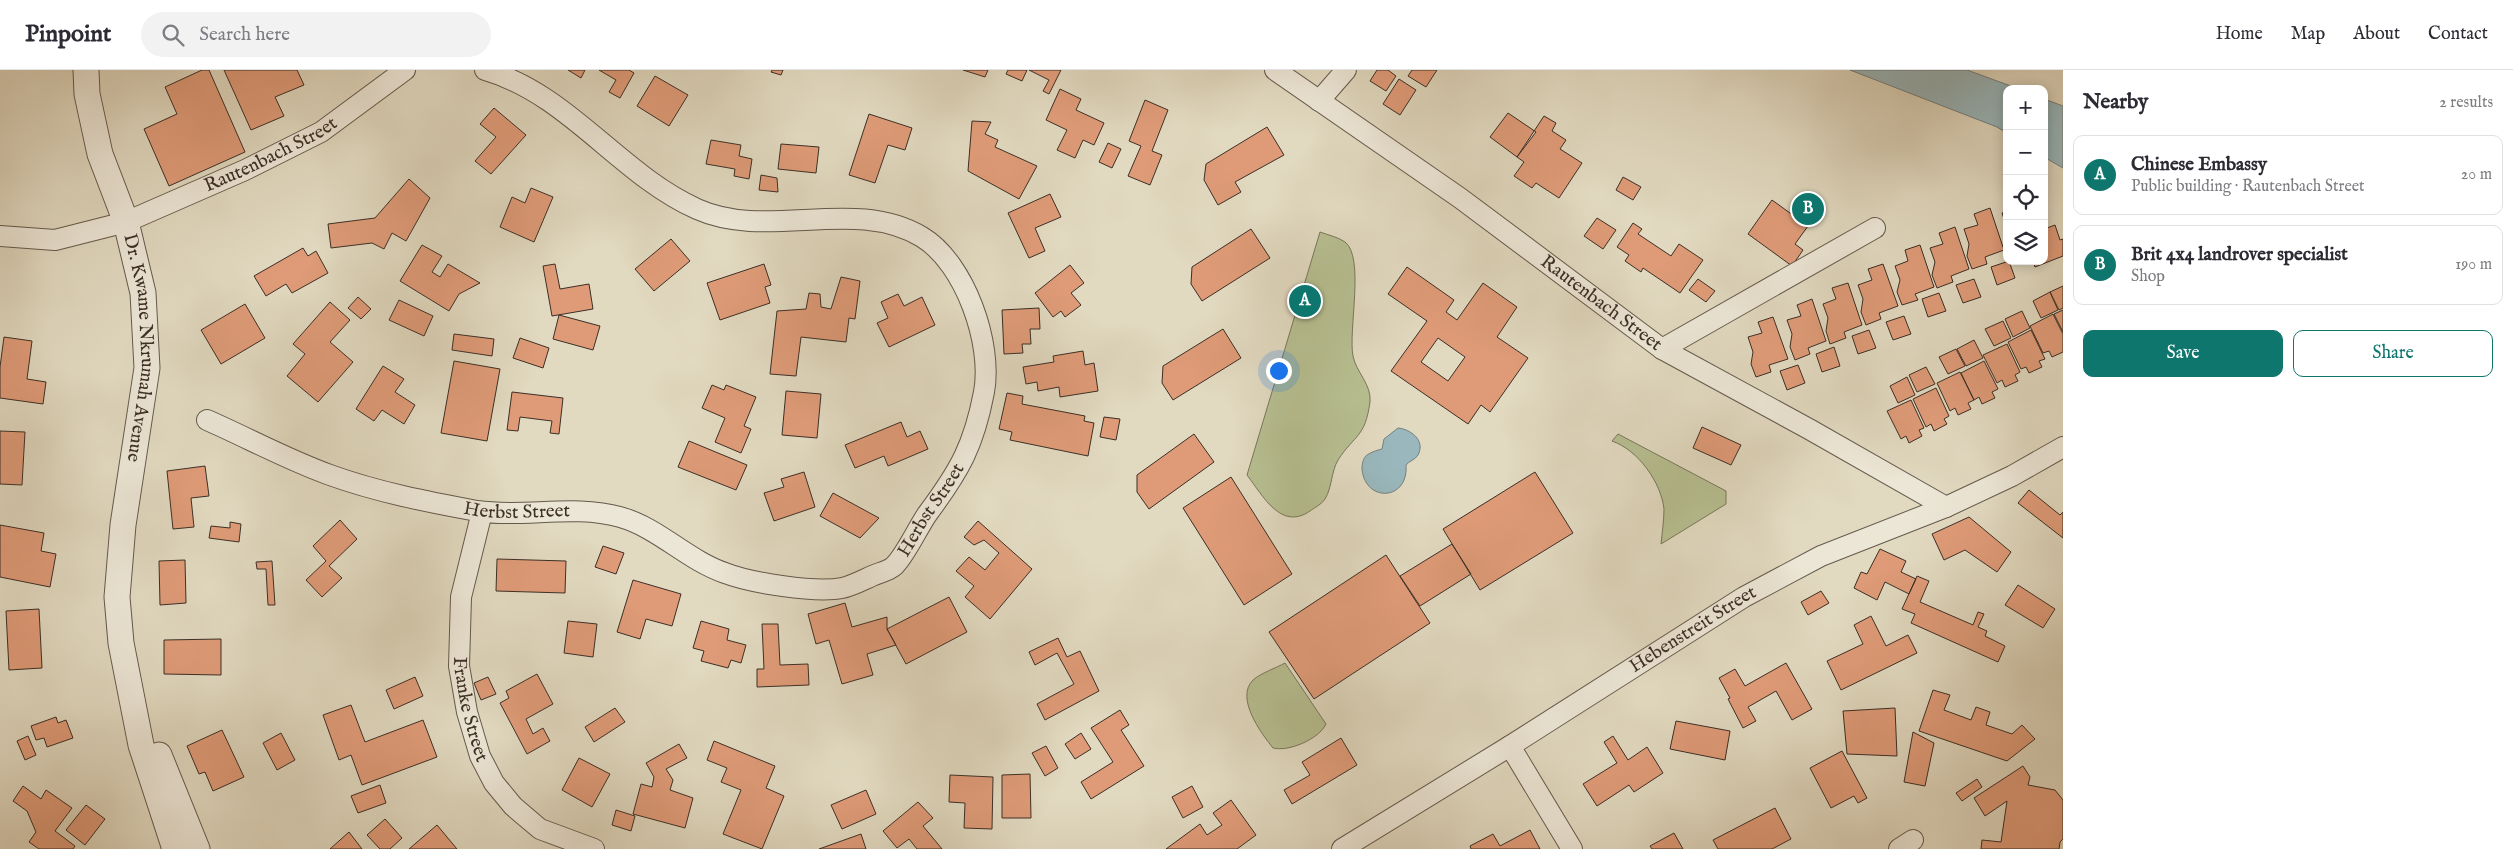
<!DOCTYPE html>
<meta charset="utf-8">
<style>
body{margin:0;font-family:"IM FELL English",serif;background:#f2f2f3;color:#2b2b33}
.controls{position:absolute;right:15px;top:15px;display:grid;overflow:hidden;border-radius:10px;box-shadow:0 2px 12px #0003}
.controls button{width:45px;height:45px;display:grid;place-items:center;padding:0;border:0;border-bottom:1px solid #e1e1e2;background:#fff;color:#2b2b33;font:25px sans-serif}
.you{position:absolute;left:1278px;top:300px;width:18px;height:18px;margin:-12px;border:4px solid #fff;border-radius:50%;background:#1a73e8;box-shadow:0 0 0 8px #1a73e833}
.badge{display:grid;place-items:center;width:32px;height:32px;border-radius:50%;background:#0f766e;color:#fff;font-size:16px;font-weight:700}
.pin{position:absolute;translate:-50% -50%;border:2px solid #fff;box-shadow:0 1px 5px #0006}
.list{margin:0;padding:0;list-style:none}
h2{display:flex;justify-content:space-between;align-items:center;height:65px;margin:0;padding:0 20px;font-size:21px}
h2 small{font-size:16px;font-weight:400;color:#7c7c81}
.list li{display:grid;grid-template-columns:32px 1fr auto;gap:15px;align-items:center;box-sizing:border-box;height:80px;margin:0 10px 10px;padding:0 10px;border:1px solid #e1e1e2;border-radius:10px}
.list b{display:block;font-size:19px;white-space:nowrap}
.list p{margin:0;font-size:16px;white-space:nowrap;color:#7c7c81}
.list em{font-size:16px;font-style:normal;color:#7c7c81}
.actions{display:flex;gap:10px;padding:15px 20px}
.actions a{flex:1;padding:11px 0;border:1px solid #0f766e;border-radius:10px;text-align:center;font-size:18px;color:#0f766e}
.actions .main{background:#0f766e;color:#fff}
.icon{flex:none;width:28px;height:28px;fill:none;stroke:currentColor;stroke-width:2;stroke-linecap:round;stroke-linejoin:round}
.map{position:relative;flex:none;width:2063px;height:779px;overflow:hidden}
header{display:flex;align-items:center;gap:30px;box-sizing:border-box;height:70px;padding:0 25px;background:#fff;border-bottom:1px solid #e1e1e2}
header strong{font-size:24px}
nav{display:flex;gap:28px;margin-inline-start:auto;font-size:18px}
.search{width:350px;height:45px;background:#f2f2f3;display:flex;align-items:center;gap:12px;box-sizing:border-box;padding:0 18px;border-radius:28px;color:#7c7c81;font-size:19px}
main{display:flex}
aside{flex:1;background:#fff}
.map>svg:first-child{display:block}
.green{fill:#b6be90;stroke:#79765b}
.water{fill:#99b7bc;stroke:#748180}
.building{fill:#df9b78;stroke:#3c2f26;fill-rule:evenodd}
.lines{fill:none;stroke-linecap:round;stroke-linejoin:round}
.minor-casing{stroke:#655a4c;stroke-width:22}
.tertiary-casing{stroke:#655a4c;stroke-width:27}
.minor{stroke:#ece6d6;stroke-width:20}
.tertiary{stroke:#ece6d6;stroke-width:25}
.labels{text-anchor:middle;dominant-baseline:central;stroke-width:4;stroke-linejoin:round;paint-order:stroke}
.street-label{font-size:19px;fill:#3c2f26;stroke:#ece6d6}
</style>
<header>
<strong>Pinpoint</strong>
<div class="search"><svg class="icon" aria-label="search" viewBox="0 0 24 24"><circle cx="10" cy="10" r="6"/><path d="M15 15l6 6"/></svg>Search here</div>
<nav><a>Home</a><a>Map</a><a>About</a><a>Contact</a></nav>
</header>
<main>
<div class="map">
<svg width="2063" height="779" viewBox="0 0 2063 779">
<rect width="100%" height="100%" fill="#e1d9c0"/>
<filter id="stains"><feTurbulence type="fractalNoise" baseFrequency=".004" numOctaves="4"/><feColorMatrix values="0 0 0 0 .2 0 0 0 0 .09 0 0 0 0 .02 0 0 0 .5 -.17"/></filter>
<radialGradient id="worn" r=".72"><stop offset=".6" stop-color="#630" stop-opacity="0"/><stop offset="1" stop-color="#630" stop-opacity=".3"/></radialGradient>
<path class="green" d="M1320,162C1328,165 1338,167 1345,172C1365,187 1348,261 1353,286C1356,302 1372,315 1370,332C1365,368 1355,364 1338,390C1331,402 1332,418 1325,429C1322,434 1314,438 1310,441C1281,461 1263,426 1247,405Z
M1618,364L1726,421V434L1661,474C1662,463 1664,451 1664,439C1661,412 1638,380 1612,371Z
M1285,593L1326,654C1319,669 1289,682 1273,678C1261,663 1235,628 1253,610C1261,603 1276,598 1285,593Z"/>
<path class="water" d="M1850,0H1967L2019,19H2007V63L1997,57Z
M2044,29L2063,36V98L2044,87Z
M1398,358C1410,359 1426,370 1418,385C1415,390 1409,391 1406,395C1409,431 1365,433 1362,399C1362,394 1363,388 1367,385C1371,382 1378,380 1382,379L1384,369Z"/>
<path class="building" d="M202,0H209L245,82L169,116L144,59L177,44L165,17Z
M224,0H297L304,15L275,27L284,46L251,60Z
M568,0H585L581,8Z
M599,0H629L634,3L620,28L609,22L616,10Z
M772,0H783L781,5L771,2Z
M963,0H988L985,7Z
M1008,0H1027L1022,11L1006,4Z
M1029,0H1061L1049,24L1043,21L1049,10Z
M1377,0H1388L1396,6L1386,21L1370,11Z
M1412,0H1437L1426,17L1408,6Z
M655,6L688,25L669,56L637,36Z
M1399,9L1416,20L1400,45L1383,34Z
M1060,19L1081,29L1076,40L1104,53L1094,75L1083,70L1075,88L1057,80L1067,60L1046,50Z
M1145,30L1168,40L1152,81L1162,85L1150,115L1128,106L1141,76L1129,71Z
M494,38L526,65L491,104L475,91L496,67L480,54Z
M1508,43L1536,62L1517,87L1490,67Z
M869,44L912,58L905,80L888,75L875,113L849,105Z
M1544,46L1556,53L1552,61L1566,70L1560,79L1582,93L1559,128L1536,113L1532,118L1514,106L1524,92L1517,87Z
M972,51L991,52L985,64L998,70L995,77L1037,96L1019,129L968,101Z
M1267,57L1284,85L1235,112L1241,122L1218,135L1204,110L1206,94Z
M711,70L741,75L739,86L752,89L749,109L734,106L735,99L706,94Z
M1108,73L1121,79L1112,98L1099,92Z
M781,74L819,77L816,103L778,99Z
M761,105L777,108L778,122L759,120Z
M1623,107L1641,117L1633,130L1616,120Z
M409,109L430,128L406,171L392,163L384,179L372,173L331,178L328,154L375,148Z
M531,118L553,127L534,172L500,157L512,127L525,133Z
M1050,124L1061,147L1035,158L1045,181L1029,188L1008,143Z
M1772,130L1808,156L1795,174L1803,180L1792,196L1748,164Z
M1990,138L2004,180L1985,187L1987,194L1972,199L1967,186L1969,174L1964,159L1978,155L1974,144Z
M2007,141V158L2002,143Z
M1597,148L1616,160L1603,179L1584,166Z
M2044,149L2047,158L2055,155L2060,170L2063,169V186L2035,197L2033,191H2044Z
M1633,153L1642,159L1638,164L1671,186L1679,174L1703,190L1680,223L1643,198L1641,202L1625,191L1629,185L1617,177Z
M1955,157L1969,199L1951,206L1953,212L1937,218L1932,205L1935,192L1930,178L1943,174L1939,163Z
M1251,159L1270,188L1202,231L1191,214L1192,197Z
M671,169L690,191L654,221L635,199Z
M422,175L442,186L432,202L440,207L448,194L480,213L459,224L449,241L400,211Z
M1920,175L1934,217L1915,224L1918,230L1902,235L1897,222L1900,210L1895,196L1908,191L1905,180Z
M303,178L308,186L316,181L328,203L292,223L286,214L266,226L254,206Z
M2009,191L2015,208L1997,215L1991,197Z
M555,194L560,219L589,214L593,239L552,246L543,196Z
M764,194L771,215L765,217L770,233L720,250L707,213Z
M1883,194L1898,236L1879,243L1881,249L1866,255L1861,242L1863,229L1858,215L1872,210L1868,199Z
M1070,195L1084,213L1071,223L1081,235L1065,247L1061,241L1053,247L1035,223Z
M1407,197L1454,230L1446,242L1457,250L1483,213L1517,237L1497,267L1528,288L1490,342L1481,335L1468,354L1391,301L1427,251L1388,224ZM1438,268L1465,287L1448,311L1421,292Z
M841,207L860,211L855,249L849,248L846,272L801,267L796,306L770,304L777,241L806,239L809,223L820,224L821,237L831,239Z
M1698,209L1715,221L1706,232L1689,220Z
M1974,209L1981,227L1963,233L1956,215Z
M1848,213L1862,255L1844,262L1846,268L1830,274L1826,261L1828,248L1823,234L1836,229L1832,218Z
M2063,216V238L2059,240L2050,222Z
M2050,222L2058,240L2041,248L2033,231Z
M1939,223L1946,241L1928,247L1922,229Z
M898,224L904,236L922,227L935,255L889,277L877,253L888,248L881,232Z
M358,227L371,239L361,249L348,238Z
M1812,229L1826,271L1808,278L1810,284L1795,290L1790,277L1792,264L1787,250L1801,246L1797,235Z
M399,230L433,246L424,266L389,250Z
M330,232L350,250L330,272L353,292L318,332L287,306L305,284L293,274Z
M245,234L265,268L221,294L201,260Z
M1039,238L1040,259H1030L1031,274H1022L1023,283L1004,284L1002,240Z
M2063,240V262L2054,244Z
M2022,241L2030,258L2013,267L2005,249Z
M2053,244L2063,264V282L2052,287L2049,281L2043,283L2030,256Z
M559,245L600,256L593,280L553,269Z
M1904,246L1911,264L1893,270L1886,252Z
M1773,247L1788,289L1769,295L1771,302L1756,307L1751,294L1753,282L1748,267L1762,263L1758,252Z
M2003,251L2011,268L1994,276L1985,259Z
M1223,259L1241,288L1173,330L1162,313L1163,296Z
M1869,260L1876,278L1858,284L1852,266Z
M2031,260L2045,289L2039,291L2042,297L2029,303L2026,297L2021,299L2008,272Z
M454,264L494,269L492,286L452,280Z
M4,267L32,271L27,309L46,312L43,334L0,328V297Z
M520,268L549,278L543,298L513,288Z
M1974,270L1983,288L1966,296L1957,279Z
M2007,274L2020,302L2015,305L2018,311L2005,317L2002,310L1997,313L1983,285Z
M1834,277L1840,296L1822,302L1816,284Z
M1956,279L1965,296L1948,304L1939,287Z
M1083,281L1085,295L1094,293L1098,321L1060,327L1059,317L1038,321L1037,312L1026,314L1023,297L1054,292L1053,286Z
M454,291L500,299L487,371L441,363Z
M1984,291L1998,319L1992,322L1995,328L1982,334L1979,327L1974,330L1961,303Z
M1798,295L1805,313L1787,320L1780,301Z
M383,296L404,309L395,322L415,335L404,354L382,340L374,351L356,339Z
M1926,297L1935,314L1917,322L1909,305Z
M1960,302L1974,330L1968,333L1971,339L1958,345L1955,338L1950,341L1937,313Z
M1907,307L1915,325L1898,333L1890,316Z
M712,315L724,320L726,315L756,327L744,356L751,359L741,383L715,372L725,348L702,338Z
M1936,318L1949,346L1944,349L1947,354L1934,361L1931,354L1926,357L1913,329Z
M786,321L821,324L817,368L782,365Z
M512,322L563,328L559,364L550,363L552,351L520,347L518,361L507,360Z
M1007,323L1023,326L1022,334L1085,346L1084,351L1094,353L1088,386L1010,370L1012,362L999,359Z
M1911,330L1924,358L1919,360L1922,366L1909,373L1906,366L1901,369L1887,341Z
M1104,347L1120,349L1116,370L1100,367Z
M901,352L907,367L920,361L928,379L888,396L884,386L855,398L845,375Z
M1702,357L1741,375L1731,395L1693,378Z
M0,361L25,362L22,415L0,414Z
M1194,364L1214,392L1149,439L1137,422V405Z
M689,371L747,395L736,420L678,397Z
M205,396L209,426L191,428L194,457L173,459L167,401Z
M804,402L815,437L774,451L764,423L784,417L781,409Z
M1535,402L1573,463L1480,520L1443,459Z
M1231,407L1292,504L1244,535L1183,438Z
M2029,420L2060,445L2063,442V468L2018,433Z
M833,423L879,448L860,468L820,446Z
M1969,447L2011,482L1997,502L1965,480L1944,490L1932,464Z
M340,450L357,469L329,496L342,508L322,527L306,510L326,491L313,476Z
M978,451L1032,499L990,549L965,527L974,516L956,501L969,487L985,500L999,483L984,470L974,475L964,467Z
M230,452L241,454L239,472L209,468L211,456L230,458Z
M0,455L44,463L41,481L56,484L50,517L0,507Z
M1452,474L1471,504L1420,536L1400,506Z
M603,476L624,483L616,504L595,497Z
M1880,479L1906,491L1901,502L1916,509L1909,524L1885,512L1877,530L1854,518L1861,502L1867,504Z
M1386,485L1430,553L1314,629L1269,562Z
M497,489L566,491L565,523L496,521Z
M185,490L186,533L160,535L159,491Z
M272,491L275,535H268L266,499H257L256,492Z
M1917,506L1929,511L1920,532L1973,555L1978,542L1984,544L1978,557L1987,561L1985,566L2005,576L1998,592L1911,553L1915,544L1902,539Z
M633,510L681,524L672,556L646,549L640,569L617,562Z
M2018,515L2055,539L2043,558L2005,535Z
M1821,521L1829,533L1808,545L1801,532Z
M949,527L967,562L906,594L887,559Z
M845,533L852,557L887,547V559L896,575L867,584L873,605L842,614L829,570L816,574L808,544Z
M39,539L42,598L9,600L6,541Z
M1871,546L1886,576L1908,565L1917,583L1841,620L1827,591L1863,574L1854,555Z
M568,551L597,554L593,587L564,583Z
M701,551L729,559L727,570L746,575L741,593L731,590L728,598L701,591L704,581L693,578Z
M762,554H778L780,595L808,594L809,615L757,617V599H764Z
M1058,568L1067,587L1080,581L1099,621L1045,650L1037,634L1074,614L1057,583L1035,595L1029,582Z
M221,569V605L164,604V570Z
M1786,593L1812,639L1792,650L1776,621L1748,637L1756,651L1743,658L1728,629L1730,628L1719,608L1735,599L1745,616Z
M537,604L553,634L526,649L533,664L543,658L550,671L527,684L500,633L509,628L506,621Z
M415,607L423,626L394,639L386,620Z
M488,607L496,624L481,630L474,613Z
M1933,620L1950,625L1944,640L1971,650L1976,637L1990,642L1986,655L2012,664L2022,655L2035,669L2007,691L1919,661Z
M351,635L365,672L423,650L437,687L362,715L351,685L339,690L323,645Z
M615,638L625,652L594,672L585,657Z
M1895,638L1897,686L1847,684L1843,641Z
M1120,640L1129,655L1121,660L1144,696L1091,729L1081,712L1113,692L1091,658Z
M56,647L58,653L66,650L73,668L47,677L44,668L36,670L31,656Z
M1676,651L1730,661L1725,690L1670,679Z
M222,660L244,707L213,721L205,702L199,704L187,676Z
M1913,662L1934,673L1925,716L1904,712Z
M281,663L295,690L277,700L263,673Z
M1081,663L1091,679L1075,689L1065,674Z
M28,666L36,685L25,690L17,671Z
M1613,666L1628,690L1647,677L1663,703L1634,722L1629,715L1597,736L1583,714L1617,693L1604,672Z
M1341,668L1357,695L1292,734L1284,720L1310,705L1302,692Z
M714,671L775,696L766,718L784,726L762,779L723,764L741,720L721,712L727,698L707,690Z
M679,674L687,688L666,699L673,710L670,720L693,728L685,758L633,744L641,714L652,717L654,707L646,693Z
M1046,676L1058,698L1045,706L1032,683Z
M1842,681L1867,728L1858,733L1854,726L1831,738L1810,698Z
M579,688L610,704L592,737L562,720Z
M2023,696L2030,707L2028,715L2055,720L2063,730V769L2060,772L2059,779H1981L1982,770L2001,772L2007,731L1985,746L1974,728Z
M1030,704L1031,748H1002V705Z
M950,705L993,707L992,759L964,758L965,733L949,732Z
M1977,709L1982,717L1962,731L1956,723Z
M380,715L386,733L358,743L351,726Z
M23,716L41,729L46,720L72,738L55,761L75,776L73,779H39L29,772L36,762L27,741L13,731Z
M1192,716L1203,737L1183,748L1172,727Z
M866,720L876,744L842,759L831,735Z
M1231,730L1256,765L1237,779H1166L1200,754L1207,765L1222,755L1213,743Z
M918,732L933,748L923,756L942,779H917L909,769L897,778L883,761Z
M86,735L105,749L85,775L66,760Z
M1775,738L1791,769L1772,779H1718L1713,770Z
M616,740L635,746L631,761L612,755Z
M385,749L402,768L390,779H380L367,765Z
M437,755L457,779H409Z
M1530,760L1540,779H1471L1470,776L1493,764L1500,776Z
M349,762L362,779H330Z
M1674,763L1683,779H1652L1650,776Z
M861,764L866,779H819Z"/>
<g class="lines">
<g class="minor-casing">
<g id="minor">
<path id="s1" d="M1275,0L1460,128L1662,279L1809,359L1946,437"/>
<path d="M1319,31L1346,0"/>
<path id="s2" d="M0,166L55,170L126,152L245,100L321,62L405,0"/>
<path d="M1662,279L1875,158"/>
<path id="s3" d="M207,350C248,368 288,390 330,405C377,422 428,432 477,441C524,448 574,434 620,447C659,458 687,490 725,503C751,513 815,523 842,518C852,516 863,510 872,506C878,503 889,501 894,496C905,486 918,457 928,443C960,400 974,375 984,322C993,274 965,193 922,167C854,126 768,171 697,139C619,104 569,24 485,0"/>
<path id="s4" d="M482,442L461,527L459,596L467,642L480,686L494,713L513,736L540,759L594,779"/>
<path d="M1510,676L1572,779"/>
<path id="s5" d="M1342,779L1510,676L1744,527L1821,486L1946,437L2012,406L2063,377"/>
<path d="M1899,779L1913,770"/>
</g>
</g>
<g class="tertiary-casing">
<g id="tertiary">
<path id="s6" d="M86,0L87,24L100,84L126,152L143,223L147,298L123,455L117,527L121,573L141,675L175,779"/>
<path d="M159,685L197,779"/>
</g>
</g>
<use href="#minor" class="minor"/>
<use href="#tertiary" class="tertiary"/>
</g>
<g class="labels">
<g class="street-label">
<text stroke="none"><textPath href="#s2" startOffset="288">Rautenbach Street</textPath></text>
<text stroke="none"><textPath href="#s1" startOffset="401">Rautenbach Street</textPath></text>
<text stroke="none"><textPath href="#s6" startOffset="286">Dr. Kwame Nkrumah Avenue</textPath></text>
<text stroke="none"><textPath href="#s3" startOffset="326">Herbst Street</textPath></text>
<text stroke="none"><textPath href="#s3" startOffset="792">Herbst Street</textPath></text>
<text stroke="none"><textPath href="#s5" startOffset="414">Hebenstreit Street</textPath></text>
<text stroke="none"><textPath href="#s4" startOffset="201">Franke Street</textPath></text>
</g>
</g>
<rect width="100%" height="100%" filter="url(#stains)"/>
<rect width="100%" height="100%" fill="url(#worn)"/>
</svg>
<div class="controls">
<button>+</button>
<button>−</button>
<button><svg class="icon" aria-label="locate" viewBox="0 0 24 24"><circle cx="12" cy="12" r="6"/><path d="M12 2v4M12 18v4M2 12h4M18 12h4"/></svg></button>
<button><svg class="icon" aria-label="layers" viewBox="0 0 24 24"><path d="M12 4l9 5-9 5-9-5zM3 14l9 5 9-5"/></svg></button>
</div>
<div class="you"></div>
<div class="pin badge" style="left:1305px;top:231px">A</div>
<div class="pin badge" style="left:1808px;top:139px">B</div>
</div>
<aside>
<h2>Nearby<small>2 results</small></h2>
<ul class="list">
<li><span class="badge">A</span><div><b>Chinese Embassy</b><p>Public building · Rautenbach Street</p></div><em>20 m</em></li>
<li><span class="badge">B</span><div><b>Brit 4x4 landrover specialist</b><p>Shop</p></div><em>190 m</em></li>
</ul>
<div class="actions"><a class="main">Save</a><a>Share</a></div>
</aside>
</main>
